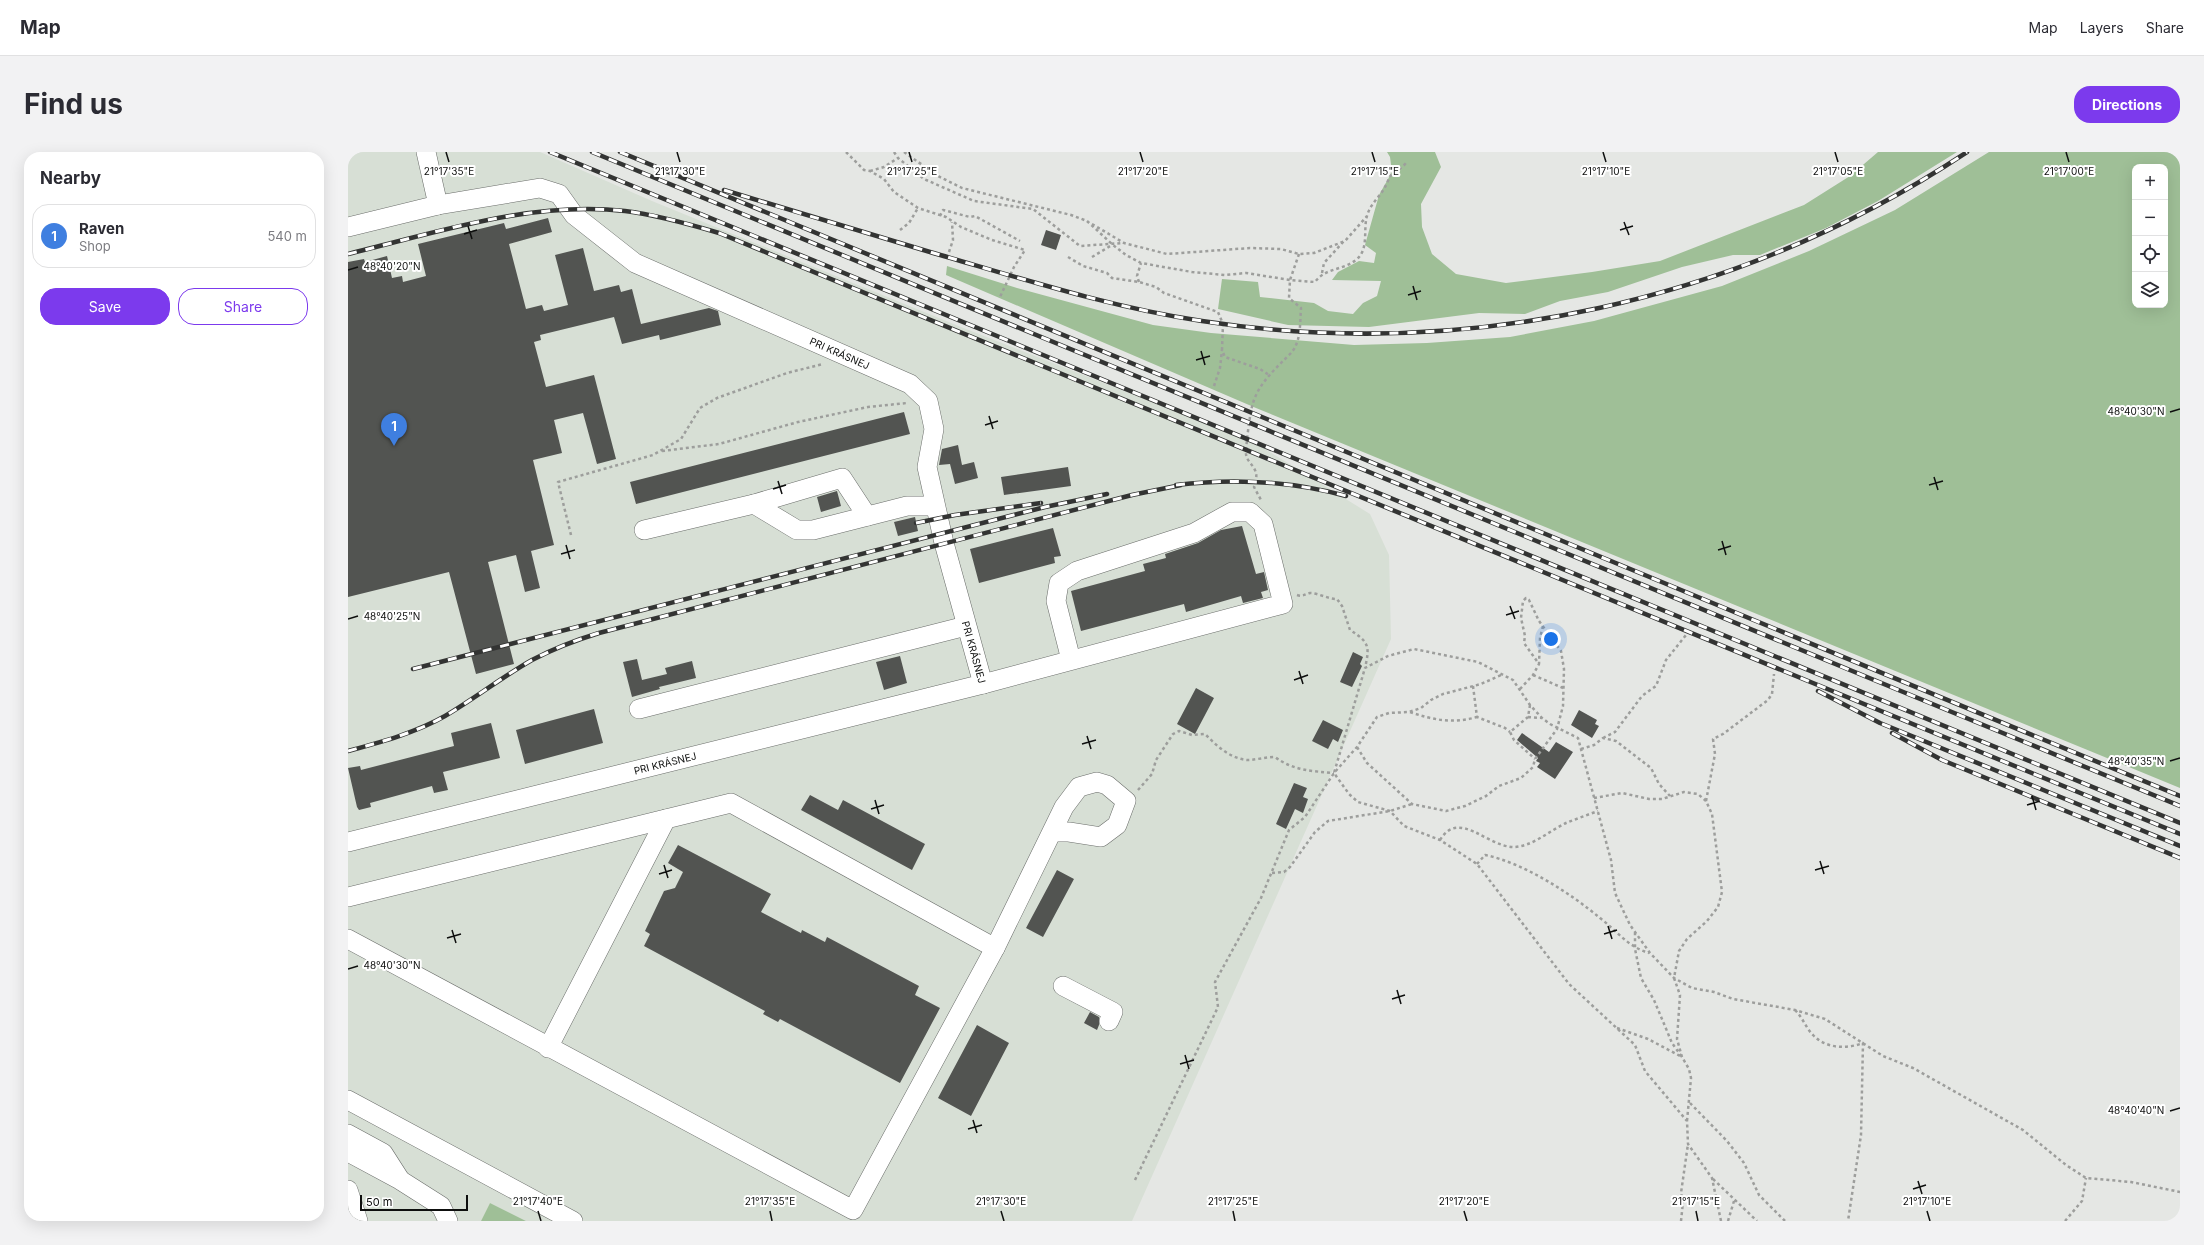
<!DOCTYPE html>
<meta charset="utf-8">
<style>
body{margin:0;font-family:Inter,sans-serif;background:#f2f2f3;color:#2b2b33}
.controls{position:absolute;right:12px;top:12px;display:grid;overflow:hidden;border-radius:8px;box-shadow:0 4px 16px #0002}
.controls button{width:36px;height:36px;display:grid;place-items:center;padding:0;border:0;border-bottom:1px solid #e1e1e2;background:#fff;color:#2b2b33;font:20px sans-serif}
.scale{position:absolute;left:12px;bottom:10px;width:108px;box-sizing:border-box;padding-left:4px;border:2px solid #0e0f0e;border-top:0;font-size:11px;line-height:14px;white-space:nowrap;color:#0e0f0e;-webkit-text-stroke:3px #fff;paint-order:stroke}
.you{position:absolute;left:1203px;top:487px;width:14px;height:14px;margin:-10px;border:3px solid #fff;border-radius:50%;background:#1a73e8;box-shadow:0 0 0 6px #1a73e833}
.badge{display:grid;place-items:center;width:26px;height:26px;border-radius:50%;background:#7c3aed;color:#fff;font-size:13px;font-weight:700}
.pin{position:absolute;translate:-50% -33px;filter:drop-shadow(0 1px 2px #0008)}
.pin::after{content:'';position:absolute;top:21px;width:14px;height:12px;background:inherit;clip-path:polygon(0 0,100% 0,50% 100%)}
.list{margin:0;padding:0;list-style:none}
h2{display:flex;justify-content:space-between;align-items:center;height:52px;margin:0;padding:0 16px;font-size:17px}
h2 small{font-size:13px;font-weight:400;color:#7c7c81}
.list li{display:grid;grid-template-columns:26px 1fr auto;gap:12px;align-items:center;box-sizing:border-box;height:64px;margin:0 8px 8px;padding:0 8px;border:1px solid #e1e1e2;border-radius:16px}
.list b{display:block;font-size:15px;white-space:nowrap}
.list p{margin:0;font-size:13px;white-space:nowrap;color:#7c7c81}
.list em{font-size:13px;font-style:normal;color:#7c7c81}
.actions{display:flex;gap:8px;padding:12px 16px}
.actions a{flex:1;padding:9px 0;border:1px solid #7c3aed;border-radius:16px;text-align:center;font-size:14px;color:#7c3aed}
.actions .main{background:#7c3aed;color:#fff}
.icon{flex:none;width:22px;height:22px;fill:none;stroke:currentColor;stroke-width:2;stroke-linecap:round;stroke-linejoin:round}
.map{position:relative;flex:none;width:1832px;height:1069px;overflow:hidden;border-radius:16px}
header{display:flex;align-items:center;gap:24px;box-sizing:border-box;height:56px;padding:0 20px;background:#fff;border-bottom:1px solid #e1e1e2}
header strong{font-size:19px}
nav{display:flex;gap:22px;margin-inline-start:auto;font-size:14px}
.intro{display:flex;align-items:center;justify-content:space-between;box-sizing:border-box;height:96px;padding:0 24px}
h1{margin:0;font-size:28px}
.button{padding:10px 18px;border-radius:16px;background:#7c3aed;color:#fff;font-size:14px;font-weight:700}
main{display:flex;gap:24px;padding:0 24px}
aside{flex:1;background:#fff;border-radius:16px;box-shadow:0 4px 16px #0002}
.map>svg:first-child{display:block}
.built{fill:#d7dfd5}
.green{fill:#9fbf97;fill-rule:evenodd}
.building{fill:#525451}
.lines{fill:none;stroke-linecap:round;stroke-linejoin:round}
.minor-casing{stroke:#6a6d6a;stroke-width:20}
.path{stroke:#9d9e9c;stroke-width:2.5;stroke-dasharray:3 3;stroke-linecap:butt}
.minor{stroke:#fff;stroke-width:19}
.rail-casing{stroke:#333433;stroke-width:4.5}
.rail{stroke:#fff;stroke-width:3;stroke-dasharray:9;stroke-linecap:butt}
.ticks{fill:none;stroke:#0e0f0e;stroke-width:1.5}
.labels{text-anchor:middle;dominant-baseline:central;stroke-width:4;stroke-linejoin:round;paint-order:stroke}
.street-label{font-size:10px;fill:#0e0f0e;stroke:#fff}
.ticks-label{font-size:10px;text-anchor:middle;fill:#0e0f0e;stroke:#fff;stroke-width:4;stroke-linejoin:round;paint-order:stroke}
</style>
<header>
<strong>Map</strong>
<nav><a>Map</a><a>Layers</a><a>Share</a></nav>
</header>
<div class="intro"><h1>Find us</h1><a class="button">Directions</a></div>
<main>
<aside>
<h2>Nearby<small></small></h2>
<ul class="list">
<li><span class="badge" style="background:#3f7fe0">1</span><div><b>Raven</b><p>Shop</p></div><em>540 m</em></li>
</ul>
<div class="actions"><a class="main">Save</a><a>Share</a></div>
</aside>
<div class="map">
<svg width="1832" height="1069" viewBox="0 0 1832 1069">
<rect width="100%" height="100%" fill="#e5e7e4"/>
<path class="built" d="M0,0H192L304,49L613,175L906,290L1022,362L1041,403L1043,487L784,1069H178L142,1051L133,1069H0Z"/>
<path class="green" d="M1039,0H1087L1093,15L1073,52L1074,75L1084,102L1108,122L1158,131L1244,120L1312,109L1456,53L1502,24L1530,0H1609L1530,49L1478,76L1412,103H1385L1334,115L1260,140L1212,149L1177,162L1131,161L1021,175L940,173L870,157L874,127L910,130L912,145L966,151L980,159L1005,162L1015,151L1029,144L1033,129L984,128L990,120L1011,109L1026,111L1028,101L1017,93L1031,43L1044,20L1042,5Z
M1641,0H1832V636L908,256L598,123L599,114L669,136L805,173L863,181L1006,193L1079,191L1162,185L1246,169L1374,134L1461,99L1547,58ZM1787,15H1817V153H1787Z
M142,1051L178,1069H133Z"/>
<path class="building" d="M200,66L204,80L161,92L178,157L194,153L196,159L220,153L207,103L235,96L246,139L271,133L273,140L284,137L293,172L361,156L370,159L373,173L312,188L311,183L274,192L266,165L192,183L193,188L186,190L198,235L246,223L268,307L249,312L235,261L206,268L214,301L185,308L206,393L183,399L192,436L177,440L168,403L140,410L166,512L128,522L101,420L0,445V110L16,107L17,110L39,104L44,126L54,124L55,130L78,124L70,92L156,71L158,77Z
M698,78L713,83L708,98L693,93Z
M556,260L562,282L288,352L282,330Z
M610,293L614,313L626,310L630,326L607,332L602,312L591,313L594,297Z
M720,315L723,334L656,343L653,325Z
M489,339L493,354L473,360L469,345Z
M567,365L570,379L550,384L546,370Z
M894,374L908,422L916,420L920,438L913,440L915,446L895,451L893,444L838,460L836,452L733,479L723,439L797,419L795,412L818,406L817,402L850,391L873,378Z
M705,376L713,404L706,405L707,411L631,431L622,397Z
M1005,500L1015,505L1012,512L1014,514L1004,535L992,530Z
M552,504L559,531L536,538L528,510Z
M289,507L294,528L319,522L317,516L344,509L348,526L311,535L312,537L284,545L275,510Z
M848,536L866,546L847,582L829,572Z
M246,557L255,591L177,612L168,578Z
M1231,558L1249,568L1247,572L1251,574L1244,586L1223,573Z
M975,568L995,578L990,590L985,587L980,597L964,589Z
M143,571L152,606L95,620L100,638L86,641L84,634L22,651L23,655L11,658L9,655L0,616L12,614L13,618L106,594L103,581Z
M1174,581L1201,600L1208,590L1225,600L1207,627L1189,615L1192,611L1188,609L1190,606L1169,588Z
M946,631L959,636L955,645L960,647L955,661L947,657L938,677L928,672Z
M462,643L490,658L495,648L577,692L564,718L453,658Z
M330,693L423,742L413,760L453,781L454,778L477,790L479,785L571,834L567,843L592,856L552,931L432,867L430,870L415,862L417,859L296,794L302,782L297,779L316,739L327,736L335,720L320,711Z
M709,718L726,727L695,785L678,776Z
M742,860L751,865V873L749,878L736,871Z
M629,873L661,891L623,964L590,946Z"/>
<g class="lines">
<g class="minor-casing">
<g id="minor">
<path d="M78,0L90,53"/>
<path id="s1" d="M0,75L90,53L192,36L211,42L226,63L287,111L562,232L580,249L586,277L579,315L596,391L635,532L0,690"/>
<path d="M406,352L494,326L519,364"/>
<path d="M296,378L406,352L449,378H465L559,354H587"/>
<path d="M635,532L935,452L915,372L902,360H884L846,381L729,419L711,431L708,449L723,508"/>
<path d="M291,557L618,474"/>
<path d="M0,745L383,651L647,796L716,655L731,635L749,630L759,633L778,649L769,673L753,685L721,680H704"/>
<path d="M0,787L505,1058L647,796"/>
<path d="M715,834L765,860L761,869"/>
<path d="M200,896L318,667"/>
<path d="M0,948L225,1069"/>
<path d="M0,982L35,1001L51,1026"/>
<path d="M0,1000L52,1028L93,1054L100,1069"/>
<path d="M0,1038L10,1069"/>
</g>
</g>
<path class="path" d="M498,0L516,18L522,19L536,27L546,40L570,56L598,65L613,75L644,88L677,98L666,115L652,145
M546,0L550,6L576,27L626,49L685,57L732,94L775,91
M556,0L590,24L614,36L723,63L739,69
M522,19L536,15L550,6
M592,64L595,58L622,65L627,64L672,89
M739,69L765,93L778,103L793,111L844,120L877,123L898,121L942,128L941,146L953,156C952,168 953,184 947,195C945,200 939,205 935,209C923,221 910,234 905,251C902,260 898,292 898,302C899,313 914,315 906,335L913,348
M744,72L776,91L819,102L902,96L933,97L951,102L966,101L997,89L1019,64
M552,78L561,71L570,56
M601,100L605,88L604,70
M951,102L942,128L967,130C978,115 995,119 1009,107C1021,97 1015,77 1019,64C1022,52 1032,45 1037,35C1039,32 1041,25 1044,22C1049,18 1054,16 1058,11
M720,105L735,114L759,121L764,126L791,130L808,135L816,141L870,160L875,172L874,198L877,205L912,217L921,223
M744,105L764,93
M974,121L976,111L996,89
M791,130L789,124L793,111
M866,234L872,216L874,198
M314,299L371,292L450,270L520,255L559,251
M223,383L210,330L305,303L333,287L352,256L369,246L439,221L475,212
M949,443C955,445 957,442 962,441C970,441 980,447 989,447L994,454L1002,478C1021,490 1022,494 1017,516
M1185,523L1215,536
M1125,534L1129,565L1157,576L1162,580
M1172,537L1185,523L1191,512
M1182,553L1180,565L1162,580L1166,588L1187,607
M1062,560C1085,568 1105,572 1129,565
M1180,565L1194,566
M1255,586L1267,580L1294,544L1308,534L1318,508L1338,483
M1009,595L1019,611L1064,652L1098,659L1117,654L1138,644L1151,634L1173,626L1185,615L1187,607L1209,577L1215,554L1216,517L1213,499L1191,469L1181,448L1178,446L1175,449L1173,466L1177,484L1176,491L1191,512L1192,486L1195,474
M1233,597L1246,593L1255,586L1268,589L1303,616L1311,632L1322,644
M790,638L804,622L808,608L825,582L831,579L844,583L857,582C869,594 881,606 899,608C908,608 917,605 927,605C946,619 964,619 986,621
M1246,646L1274,641L1301,647H1314L1336,640L1350,642L1358,649L1364,662L1374,740L1370,755L1359,769L1339,787L1331,799L1326,826L1332,843L1329,887L1334,905L1341,917L1343,926L1339,969
M1358,649L1367,602L1365,587L1375,582L1420,548L1424,542L1426,522
M1092,688C1111,657 1138,694 1165,695C1184,695 1201,679 1218,671C1228,667 1239,663 1250,659
M1129,712L1137,703C1176,711 1222,741 1252,766C1269,779 1280,795 1301,801
M924,721L936,720L942,715L967,680L980,669L1042,659L1064,652
M1447,858C1455,866 1458,876 1465,883C1478,897 1499,897 1515,891L1513,983L1500,1069
M1269,876L1300,887L1334,905L1324,891L1306,848L1293,826L1287,797V781
M1342,951L1379,989L1396,1011L1411,1043L1437,1069
M1365,1027L1409,1069
M787,1028L870,855L867,830L913,746L941,678L957,665L986,621L1009,595L1029,565L1041,561L1061,560L1073,556L1083,548L1095,542L1133,532L1153,523
M1333,1069L1335,1050L1333,1041L1340,992
M1373,1069L1364,1026L1340,992L1339,969L1297,919L1287,893L1221,832L1129,712L1092,688L1056,674L1042,659L1010,650L1001,642L986,621L1017,516L1040,504L1066,497L1130,510L1165,528L1182,553L1194,566L1202,572L1230,586L1263,708L1267,741L1282,773L1302,801L1326,826L1344,836L1366,840L1385,847L1447,858L1477,867L1535,904L1565,916L1675,978L1718,1013L1738,1026L1783,1030L1832,1040
M1380,1069L1386,1049
M1717,1069L1734,1049L1738,1026"/>
<use href="#minor" class="minor"/>
<g class="rail-casing">
<path id="rail" d="M202,0L1832,671
M244,0L1832,654
M272,0L1832,644
M376,38C444,59 513,79 582,100C672,126 761,155 854,169C1121,210 1394,149 1619,0
M0,102C91,80 182,49 277,59C309,63 341,72 371,81L1832,682
M828,333C885,326 942,329 998,344
M568,371L607,363L693,351
M65,517L697,355L759,342
M1470,539L1532,571L1832,694
M1544,581L1594,608L1832,706
M0,599C33,590 67,581 97,564C126,547 154,525 184,508C205,497 228,488 251,481L784,343L833,333"/>
</g>
<use href="#rail" class="rail"/>
</g>
<path class="ticks" d="M98,0L101,10M329,0L332,10M561,0L564,10M792,0L795,10M1024,0L1027,10M1255,0L1258,10M1487,0L1490,10M1718,0L1721,10M1276,70L1281,83M120,74L124,87M1272,78L1285,74M116,82L129,78M0,118L10,115M1065,134L1069,148M1060,143L1073,139M853,199L857,213M848,208L862,204M1822,260L1832,257M641,264L645,277M637,273L650,269M1586,325L1590,338M430,329L434,342M1581,333L1595,329M425,337L438,333M1374,389L1378,403M218,393L222,407M1370,398L1383,394M213,402L227,398M1162,454L1167,467M1158,463L1171,459M0,467L10,464M951,519L955,532M946,528L960,523M739,584L743,597M734,592L748,588M1822,609L1832,606M1684,644L1688,658M527,648L531,662M1679,653L1692,649M523,657L536,653M1472,709L1476,722M316,713L320,726M1467,718L1481,714M311,722L324,718M1260,774L1264,787M104,778L108,791M1256,782L1269,778M99,786L113,782M0,817L10,814M1049,838L1053,852M1044,847L1057,843M837,903L841,917M832,912L846,908M1822,959L1832,956M625,968L629,981M620,977L634,973M1570,1029L1574,1042M1565,1037L1578,1033M190,1059L193,1069M422,1059L424,1069M653,1059L656,1069M885,1059L887,1069M1116,1059L1119,1069M1348,1059L1350,1069M1579,1059L1582,1069"/>
<g class="labels">
<g class="street-label">
<text stroke="none"><textPath href="#s1" startOffset="543">PRI KRÁSNEJ</textPath></text>
<text stroke="none"><textPath href="#s1" startOffset="903">PRI KRÁSNEJ</textPath></text>
<text transform="translate(317 611) rotate(-14)">PRI KRÁSNEJ</text>
</g>
</g>
<g class="ticks-label">
<text x="101" y="23">21°17'35"E</text>
<text x="332" y="23">21°17'30"E</text>
<text x="564" y="23">21°17'25"E</text>
<text x="795" y="23">21°17'20"E</text>
<text x="1027" y="23">21°17'15"E</text>
<text x="1258" y="23">21°17'10"E</text>
<text x="1490" y="23">21°17'05"E</text>
<text x="1721" y="23">21°17'00"E</text>
<text x="44" y="118">48°40'20"N</text>
<text x="1788" y="263">48°40'30"N</text>
<text x="44" y="468">48°40'25"N</text>
<text x="1788" y="613">48°40'35"N</text>
<text x="44" y="817">48°40'30"N</text>
<text x="1788" y="962">48°40'40"N</text>
<text x="190" y="1053">21°17'40"E</text>
<text x="422" y="1053">21°17'35"E</text>
<text x="653" y="1053">21°17'30"E</text>
<text x="885" y="1053">21°17'25"E</text>
<text x="1116" y="1053">21°17'20"E</text>
<text x="1348" y="1053">21°17'15"E</text>
<text x="1579" y="1053">21°17'10"E</text>
</g>
</svg>
<div class="controls">
<button>+</button>
<button>−</button>
<button><svg class="icon" aria-label="locate" viewBox="0 0 24 24"><circle cx="12" cy="12" r="6"/><path d="M12 2v4M12 18v4M2 12h4M18 12h4"/></svg></button>
<button><svg class="icon" aria-label="layers" viewBox="0 0 24 24"><path d="M12 4l9 5-9 5-9-5zM3 14l9 5 9-5"/></svg></button>
</div>
<div class="scale">50 m</div>
<div class="you"></div>
<div class="pin badge" style="left:46px;top:294px;background:#3f7fe0">1</div>
</div>
</main>
